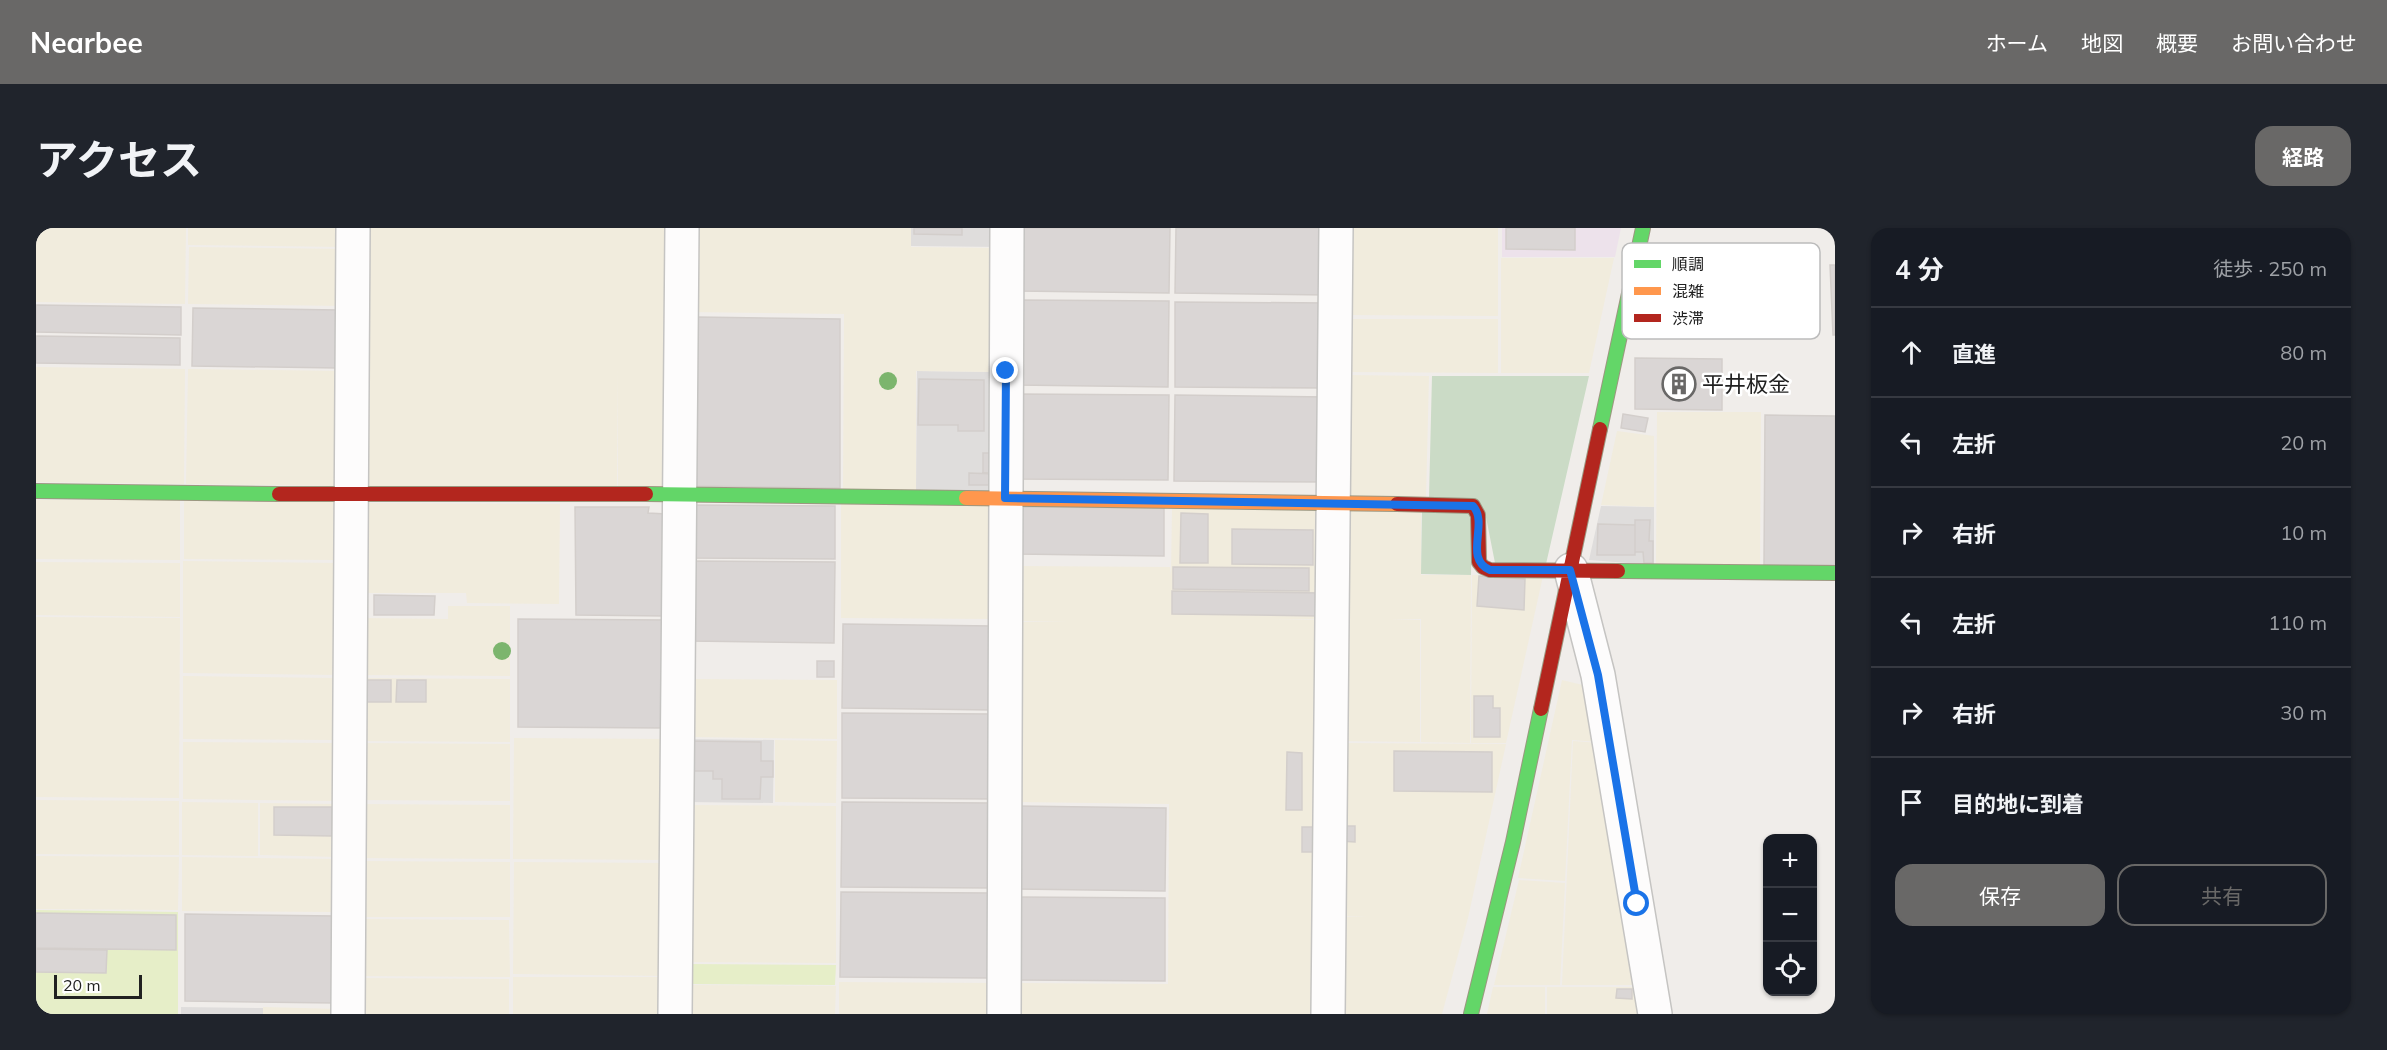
<!DOCTYPE html>
<html lang="ja">
<meta charset="utf-8">
<style>
body{margin:0;font-family:Mulish,"Noto Sans JP",sans-serif;background:#20242c;color:#f1f3f6}
.controls{position:absolute;right:18px;bottom:18px;display:grid;overflow:hidden;border-radius:12px;box-shadow:0 2px 4px #0004}
.controls button{width:54px;height:54px;display:grid;place-items:center;padding:0;border:0;border-bottom:2px solid #363941;background:#171b24;color:#f1f3f6;font:30px sans-serif}
.scale{position:absolute;left:18px;bottom:15px;width:88px;box-sizing:border-box;padding-left:6px;border:3px solid #212121;border-top:0;font-size:16px;line-height:21px;white-space:nowrap;color:#212121;-webkit-text-stroke:4px #fff;paint-order:stroke}
.stop{position:absolute;width:18px;height:18px;margin:-14px;border:4px solid #1a73e8;border-radius:50%;background:#fff}
.stop.end{background:#1a73e8;border-color:#fff;box-shadow:0 2px 6px #0008}
.list{margin:0;padding:0;list-style:none}
h2{display:flex;justify-content:space-between;align-items:center;height:78px;margin:0;padding:0 24px;font-size:26px}
h2 small{font-size:20px;font-weight:400;color:#9ea1a6}
.list li{display:grid;grid-template-columns:39px 1fr auto;gap:18px;align-items:center;box-sizing:border-box;height:90px;padding:0 24px;border-top:2px solid #363941}
.list b{display:block;font-size:22px;white-space:nowrap}
.list em{font-size:20px;font-style:normal;color:#9ea1a6}
.actions{display:flex;gap:12px;padding:18px 24px}
.actions a{flex:1;padding:14px 0;border:2px solid #696867;border-radius:18px;text-align:center;font-size:21px;color:#696867}
.actions .main{background:#696867;color:#fff}
.icon{flex:none;width:33px;height:33px;fill:none;stroke:currentColor;stroke-width:2;stroke-linecap:round;stroke-linejoin:round}
.map{position:relative;flex:none;width:1799px;height:786px;overflow:hidden;border-radius:18px}
header{display:flex;align-items:center;gap:36px;box-sizing:border-box;height:84px;padding:0 30px;background:#696867;color:#fff}
header strong{font-size:28px}
nav{display:flex;gap:33px;margin-inline-start:auto;font-size:21px}
.intro{display:flex;align-items:center;justify-content:space-between;box-sizing:border-box;height:144px;padding:0 36px}
h1{margin:0;font-size:42px}
.button{padding:15px 27px;border-radius:18px;background:#696867;color:#fff;font-size:21px;font-weight:700}
main{display:flex;gap:36px;padding:0 36px}
aside{flex:1;background:#171b24;border-radius:18px;box-shadow:0 2px 4px #0004}
.map>svg:first-child{display:block}
.residential{fill:#dfdddc}
.industrial{fill:#ede2eb}
.farmland{fill:#f1ecdd}
.grass{fill:#e6eec8}
.cemetery{fill:#cbdbc6}
.building{fill:#dad6d5;stroke:#d3cecb;stroke-width:1.5}
.lines{fill:none;stroke-linecap:round;stroke-linejoin:round}
.street-casing{stroke:#c5c4c2;stroke-width:36}
.fast-casing{stroke:#9c9780;stroke-width:16}
.slow-casing{stroke:#9c9780;stroke-width:16}
.jam-casing{stroke:#9c9780;stroke-width:16}
.street{stroke:#fdfcfc;stroke-width:33}
.fast{stroke:#63d668;stroke-width:14}
.slow{stroke:#ff974d;stroke-width:14}
.jam{stroke:#b3261e;stroke-width:14}
.tree{fill:#7cb56d}
.route{stroke:#1a73e8;stroke-width:8}
.labels{text-anchor:middle;dominant-baseline:central;stroke-width:5;stroke-linejoin:round;paint-order:stroke}
.poi-label{font-size:22px;fill:#212121;stroke:#fff;text-anchor:start}
.key{fill:#fff;stroke:#bcbcbc;stroke-width:1.5}
.key-label{font-size:16px;fill:#212121}
</style>
<header>
<strong>Nearbee</strong>
<nav><a>ホーム</a><a>地図</a><a>概要</a><a>お問い合わせ</a></nav>
</header>
<div class="intro"><h1>アクセス</h1><a class="button">経路</a></div>
<main>
<div class="map">
<svg width="1799" height="786" viewBox="0 0 1799 786">
<rect width="100%" height="100%" fill="#f0edea"/>
<path class="residential" d="M875,0H964V19L875,18Z
M881,143L963,144L962,265L880,264Z
M1565,278L1618,279V337L1553,332Z
M651,511L738,512L737,575L651,574Z
M145,779L227,780V786H145Z"/>
<path class="industrial" d="M1466,0H1585L1579,29H1466Z"/>
<path class="farmland" d="M0,0H150L149,76L0,74Z
M152,0H308V19L152,17Z
M324,0H635L633,262L582,261V140L581,261L322,258Z
M653,0H875V19L963,20L962,144L880,143V264L807,263L808,86L653,84Z
M1308,0H1462V88L1308,87Z
M153,19L308,21V78L152,76Z
M1465,30H1578L1553,145H1465Z
M1308,91H1462V145L1308,144Z
M0,139L149,141L148,256L0,254Z
M152,141L307,143V258L150,256Z
M1308,147L1393,148L1390,270L1308,268Z
M1621,184H1725L1724,339L1620,337Z
M1581,203L1618,208V279L1565,277Z
M0,272H144V332L0,331Z
M148,273L304,274V332L148,331Z
M322,275L524,276L523,376L431,375L430,365H322Z
M805,275L961,277V391L805,390Z
M1136,279L1291,280V391H1235L1290,392L1288,786H975V755L1132,756L1133,576L976,574L977,394H1033L977,393L978,338L1134,339L1135,348Z
M1303,280L1385,281V347H1435L1434,515L1385,514V391H1355L1384,392V514L1301,513Z
M147,333L304,335L303,447L147,445Z
M0,334L144,335V389L0,387Z
M1436,347L1507,348L1470,515H1435Z
M412,378H474V448L322,447V390L412,391Z
M0,389L144,390L143,570L0,569Z
M147,448L303,450V512L147,511Z
M322,450L474,451V514L322,513Z
M651,451L801,452V511L651,509Z
M1526,452L1555,459L1563,514L1536,512L1529,653L1482,650Z
M478,510L634,511L633,632L477,631Z
M739,512L801,513L800,575L739,574Z
M1537,513L1564,515L1606,757H1526Z
M147,514L303,515V573L147,571Z
M322,515L474,516V573L322,572Z
M1301,515L1470,516L1432,690L1406,786H1299L1300,689H1332L1300,688Z
M0,572L143,573V627L0,626Z
M146,574L222,575V628L146,627Z
M224,575L303,576L302,629L224,627Z
M322,576L474,577V631L322,630Z
M650,577L800,578V735L650,734Z
M0,628L143,629L142,682L0,681Z
M146,629L303,631L302,684L146,683Z
M322,633L474,634V689H321Z
M478,634L633,635V748L477,746Z
M1483,652L1529,655L1524,757H1458Z
M322,691L473,692L474,749L321,748Z
M477,749H633V786H477Z
M321,750L473,751V786H321Z
M803,754L959,755V786H803Z
M650,757L800,758L799,786H649Z
M1457,759H1509V786H1451Z
M1511,759H1607L1611,786H1511Z
M227,779L302,781V786H227Z"/>
<path class="grass" d="M0,682L142,684V786H0Z
M649,736L800,737L799,757L650,756Z"/>
<path class="cemetery" d="M1396,148H1553L1510,336L1459,335L1449,284L1393,270Z
M1386,281L1436,282L1435,347L1385,346Z"/>
<path class="building" d="M878,0H926V7L878,6Z
M982,0H1134L1133,65L982,63Z
M1140,0H1292L1291,67L1139,65Z
M1470,0H1539V22L1470,21Z
M1794,37H1799V107H1797Z
M982,72L1133,73L1132,159L981,157Z
M1139,74L1292,75L1291,160L1139,159Z
M0,77L145,79V107L0,104Z
M157,80L303,82L302,140L156,138Z
M661,89L804,91V260L660,258Z
M0,108L144,110V137L0,135Z
M1599,130L1686,131V182L1599,181Z
M883,151L948,152V203H922V197H882Z
M981,166L1133,167L1132,252L980,251Z
M1139,167L1291,169L1290,254L1138,253Z
M1587,186L1612,190L1609,204L1585,200Z
M1729,187L1799,188V337H1728Z
M947,225H960L959,245H947Z
M933,245L959,246V257H933Z
M655,277L799,278V331L655,330Z
M539,279H613L612,285L630,286V388L540,387Z
M980,279L1128,280V328L980,326Z
M1145,285L1172,286V335H1144Z
M1599,292H1614L1613,313H1617V335H1608L1607,324H1599Z
M1562,296L1599,297V327H1561Z
M1196,301L1277,302V337L1196,336Z
M655,333L799,334L798,415L654,413Z
M1137,339L1273,340V363L1137,361Z
M1443,348L1489,351L1488,382L1441,378Z
M1136,363L1285,365L1284,388L1136,386Z
M338,367L399,368L398,387H338Z
M482,391L631,392V500L482,499Z
M807,396L956,398V482L806,480Z
M781,433H798V449H781Z
M324,452H355V474H323Z
M361,452H390V474H360Z
M1438,468H1457V480H1464V509H1438Z
M806,485L957,486L956,571L806,570Z
M652,513L725,514V533H737V549H725L724,571H686V551H677V543H652Z
M1358,523L1456,524V564L1358,563Z
M1251,524L1266,525V582H1250Z
M806,574L956,575V660L805,659Z
M979,578L1130,580L1129,663L978,661Z
M238,579H296V608L238,607Z
M1303,598H1319V614L1303,613Z
M1266,599H1285V624H1266Z
M805,664L955,665V750L804,749Z
M978,669L1129,670V753L977,752Z
M0,685L140,687V722L0,720Z
M149,686L299,688V775L149,773Z
M0,721L71,722L70,745L0,744Z
M1581,761H1596V771L1580,770Z"/>
<g class="lines">
<g class="street-casing">
<path id="street" d="M1535,342L1562,447L1619,786
M312,786L317,0
M639,786L646,0
M968,786L971,0
M1292,786L1300,0"/>
</g>
<g class="fast-casing">
<path id="fast" d="M1564,201L1607,0
M0,263L243,266
M610,266L930,270
M1582,343L1799,345
M1435,786L1477,614L1505,481"/>
</g>
<g class="slow-casing">
<path id="slow" d="M930,270L1361,276"/>
</g>
<g class="jam-casing">
<path id="jam" d="M243,266H610
M1361,276L1437,278L1442,287L1443,334L1447,339L1454,342L1582,343
M1505,481L1564,201"/>
</g>
<use href="#street" class="street"/>
<use href="#fast" class="fast"/>
<use href="#slow" class="slow"/>
<use href="#jam" class="jam"/>
</g>
<g class="tree">
<circle cx="852" cy="153" r="9"/>
<circle cx="466" cy="423" r="9"/>
</g>
<g class="lines">
<path class="route" d="M970,143L969,270L1437,278C1453,295 1427,331 1454,342H1534L1562,447L1601,676"/>
</g>
<defs>
<g id="building-ring" transform="scale(1.725)"><circle r="9.5" fill="#fff" stroke="#696867" stroke-width="1.5"/><path d="M-4-6H4V6H1V3H-1V6H-4ZM-2.5-4.3h1.7v1.8h-1.7ZM.8-4.3h1.7v1.8H.8ZM-2.5-1h1.7V.8h-1.7ZM.8-1h1.7V.8H.8Z" fill="#696867"/></g>
</defs>
<g fill-rule="evenodd">
<use href="#building-ring" x="1643" y="156"/>
</g>
<g class="labels">
<g class="poi-label">
<text x="1666" y="156">平井板金</text>
</g>
</g>
<rect x="1586" y="15" width="198" height="96" rx="9" class="key"/>
<rect x="1598" y="32" width="27" height="8" fill="#63d668"/>
<rect x="1598" y="59" width="27" height="8" fill="#ff974d"/>
<rect x="1598" y="86" width="27" height="8" fill="#b3261e"/>
<g class="key-label">
<text x="1636" y="42">順調</text>
<text x="1636" y="69">混雑</text>
<text x="1636" y="96">渋滞</text>
</g>
</svg>
<div class="controls">
<button>+</button>
<button>−</button>
<button><svg class="icon" aria-label="locate" viewBox="0 0 24 24"><circle cx="12" cy="12" r="6"/><path d="M12 2v4M12 18v4M2 12h4M18 12h4"/></svg></button>
</div>
<div class="scale">20 m</div>
<div class="stop" style="left:1601px;top:676px"></div>
<div class="stop end" style="left:970px;top:143px"></div>
</div>
<aside>
<h2>4 分<small>徒歩 · 250 m</small></h2>
<ul class="list">
<li><svg class="icon" aria-label="ahead" viewBox="0 0 24 24"><path d="M12 20V5M6 11l6-6 6 6"/></svg><div><b>直進</b></div><em>80 m</em></li>
<li><svg class="icon" aria-label="left" viewBox="0 0 24 24"><path d="M17 20v-9H6M10 6l-5 5 5 5"/></svg><div><b>左折</b></div><em>20 m</em></li>
<li><svg class="icon" aria-label="right" viewBox="0 0 24 24"><path d="M7 20v-9h11M14 6l5 5-5 5"/></svg><div><b>右折</b></div><em>10 m</em></li>
<li><svg class="icon" aria-label="left" viewBox="0 0 24 24"><path d="M17 20v-9H6M10 6l-5 5 5 5"/></svg><div><b>左折</b></div><em>110 m</em></li>
<li><svg class="icon" aria-label="right" viewBox="0 0 24 24"><path d="M7 20v-9h11M14 6l5 5-5 5"/></svg><div><b>右折</b></div><em>30 m</em></li>
<li><svg class="icon" aria-label="arrive" viewBox="0 0 24 24"><path d="M6 21V4h12l-3 4 3 4H6"/></svg><div><b>目的地に到着</b></div></li>
</ul>
<div class="actions"><a class="main">保存</a><a>共有</a></div>
</aside>
</main>
